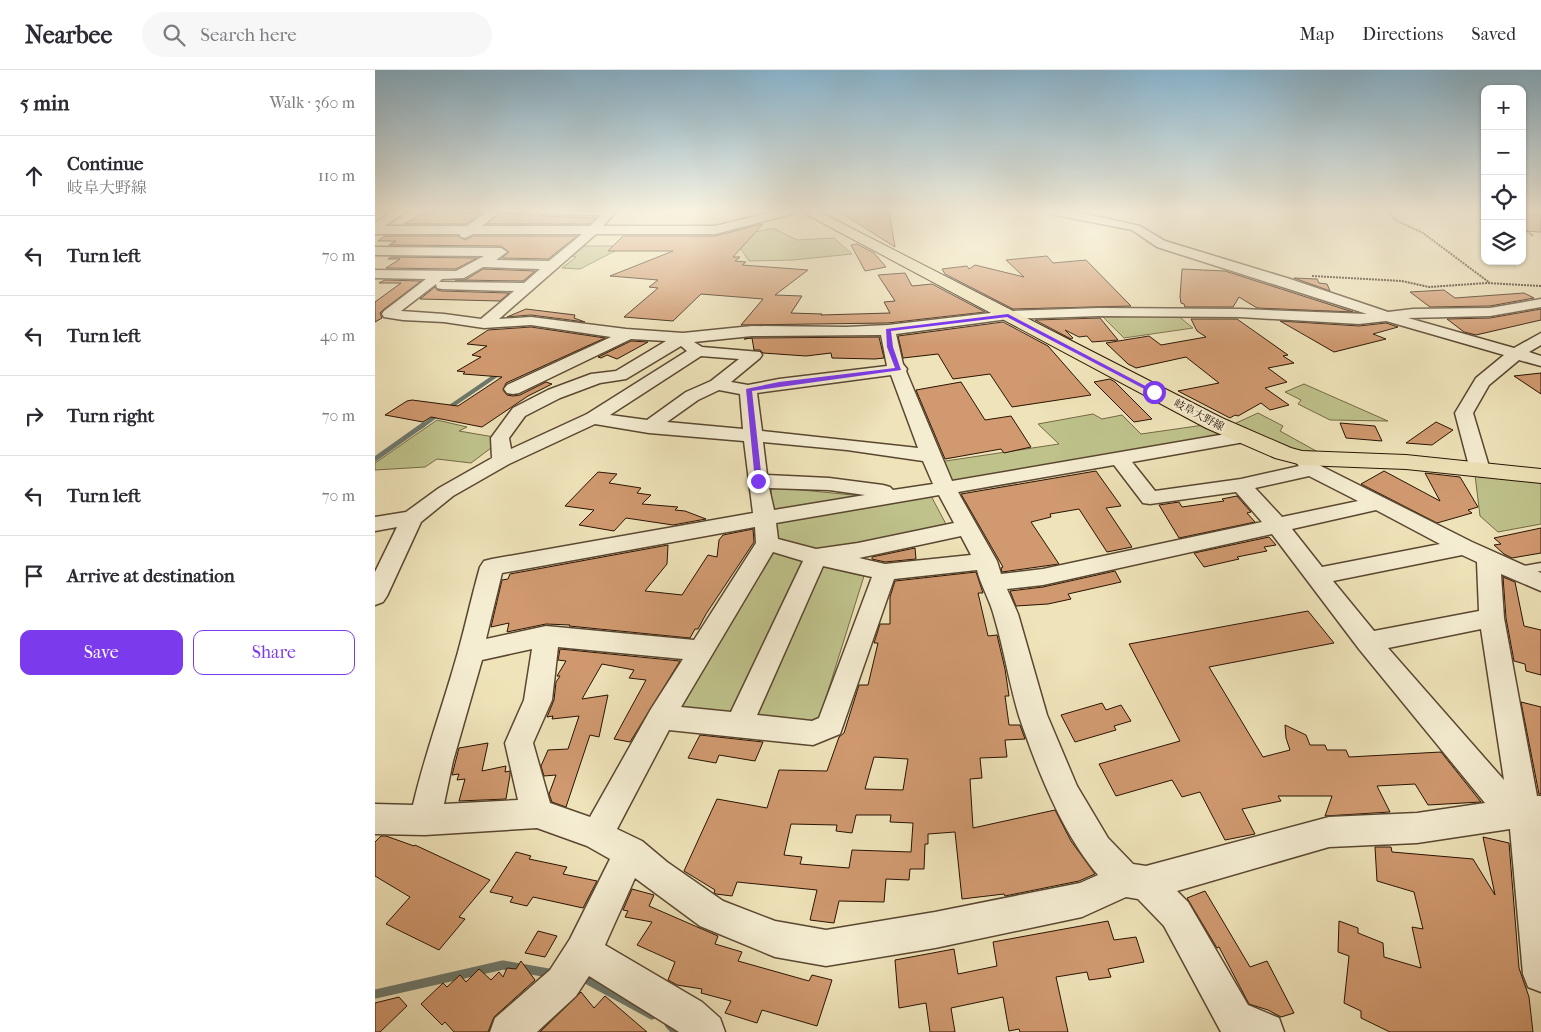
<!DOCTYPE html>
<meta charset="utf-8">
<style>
body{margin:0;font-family:"IM FELL French Canon","Noto Serif JP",serif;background:#f7f7f7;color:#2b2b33}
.controls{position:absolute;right:15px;top:15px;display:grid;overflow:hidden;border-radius:10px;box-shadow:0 1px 4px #0004}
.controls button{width:45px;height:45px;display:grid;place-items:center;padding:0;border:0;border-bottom:1px solid #e1e1e2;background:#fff;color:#2b2b33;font:25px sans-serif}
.stop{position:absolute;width:15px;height:15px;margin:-11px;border:4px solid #7c3aed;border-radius:50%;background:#fff}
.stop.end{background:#7c3aed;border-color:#fff;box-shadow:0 1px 5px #0008}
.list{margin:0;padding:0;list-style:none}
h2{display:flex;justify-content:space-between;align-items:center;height:65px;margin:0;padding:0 20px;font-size:21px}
h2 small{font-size:16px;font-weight:400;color:#7c7c81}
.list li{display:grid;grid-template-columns:32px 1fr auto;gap:15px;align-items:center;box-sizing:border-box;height:80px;padding:0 20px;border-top:1px solid #e1e1e2}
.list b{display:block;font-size:19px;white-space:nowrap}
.list p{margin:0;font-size:16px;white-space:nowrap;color:#7c7c81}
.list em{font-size:16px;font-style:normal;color:#7c7c81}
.actions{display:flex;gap:10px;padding:15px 20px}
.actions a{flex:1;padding:11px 0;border:1px solid #7c3aed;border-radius:10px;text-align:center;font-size:18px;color:#7c3aed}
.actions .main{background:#7c3aed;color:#fff}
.icon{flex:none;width:28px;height:28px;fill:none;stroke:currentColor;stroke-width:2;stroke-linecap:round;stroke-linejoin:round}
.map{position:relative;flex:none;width:1166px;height:962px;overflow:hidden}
header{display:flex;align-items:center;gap:30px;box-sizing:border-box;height:70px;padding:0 25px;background:#fff;border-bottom:1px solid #e1e1e2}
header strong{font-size:24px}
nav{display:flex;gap:28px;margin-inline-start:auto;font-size:18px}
.search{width:350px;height:45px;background:#f7f7f7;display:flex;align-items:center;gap:12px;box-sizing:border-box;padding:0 18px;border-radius:28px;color:#7c7c81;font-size:19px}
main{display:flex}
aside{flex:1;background:#fff}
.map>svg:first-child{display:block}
.green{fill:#bfc28b;stroke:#746a46}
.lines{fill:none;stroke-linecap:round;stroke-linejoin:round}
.stream-far3{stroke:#6d796d;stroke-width:3}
.stream-far2{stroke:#6d796d;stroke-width:4}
.stream-far1{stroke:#6d796d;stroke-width:5}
.stream{stroke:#6d796d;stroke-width:9}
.building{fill:#d0996f;stroke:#291302;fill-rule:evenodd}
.service-casing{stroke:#5a4730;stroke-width:3}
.minor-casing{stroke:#5a4730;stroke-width:3}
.primary-casing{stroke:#291302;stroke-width:2}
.path{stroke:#291302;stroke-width:2;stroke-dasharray:2 1;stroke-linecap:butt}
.service{fill:#f5edd2;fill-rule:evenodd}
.minor{fill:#f5edd2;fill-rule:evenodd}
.primary{fill:#efe3b9;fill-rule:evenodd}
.route{fill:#7c3aed}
.labels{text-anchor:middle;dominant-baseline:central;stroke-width:4;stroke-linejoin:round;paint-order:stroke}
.far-street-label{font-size:11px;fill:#291302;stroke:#f5edd2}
</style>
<header>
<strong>Nearbee</strong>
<div class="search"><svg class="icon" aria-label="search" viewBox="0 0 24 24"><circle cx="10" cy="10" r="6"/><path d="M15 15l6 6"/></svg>Search here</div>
<nav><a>Map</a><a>Directions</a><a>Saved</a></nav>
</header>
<main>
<aside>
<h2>5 min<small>Walk · 360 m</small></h2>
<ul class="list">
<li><svg class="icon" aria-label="ahead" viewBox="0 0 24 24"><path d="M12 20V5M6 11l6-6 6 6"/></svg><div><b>Continue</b><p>岐阜大野線</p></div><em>110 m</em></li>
<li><svg class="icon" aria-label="left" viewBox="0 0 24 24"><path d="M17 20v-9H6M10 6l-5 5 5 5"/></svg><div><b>Turn left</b></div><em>70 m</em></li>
<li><svg class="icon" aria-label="left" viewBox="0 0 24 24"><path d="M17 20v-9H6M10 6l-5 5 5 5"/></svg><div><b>Turn left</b></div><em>40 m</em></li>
<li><svg class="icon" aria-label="right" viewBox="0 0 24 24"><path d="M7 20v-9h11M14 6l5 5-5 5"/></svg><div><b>Turn right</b></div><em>70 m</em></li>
<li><svg class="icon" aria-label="left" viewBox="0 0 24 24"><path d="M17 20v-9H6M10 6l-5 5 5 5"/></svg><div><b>Turn left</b></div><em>70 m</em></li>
<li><svg class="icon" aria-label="arrive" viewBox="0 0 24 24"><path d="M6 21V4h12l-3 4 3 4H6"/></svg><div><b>Arrive at destination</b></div></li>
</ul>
<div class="actions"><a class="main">Save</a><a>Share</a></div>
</aside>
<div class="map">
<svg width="1166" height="962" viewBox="0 0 1166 962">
<rect width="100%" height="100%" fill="#efe3b9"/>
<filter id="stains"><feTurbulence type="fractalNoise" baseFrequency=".004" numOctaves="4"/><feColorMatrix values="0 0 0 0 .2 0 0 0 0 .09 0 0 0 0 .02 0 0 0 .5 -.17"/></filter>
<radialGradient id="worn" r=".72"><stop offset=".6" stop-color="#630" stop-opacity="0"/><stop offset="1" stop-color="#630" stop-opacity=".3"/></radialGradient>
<path class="green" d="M398,158L422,170L459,168L477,184L418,190L374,191L358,167Z
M208,176H247L240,181L205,199L187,198L201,187L197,186Z
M726,245H802L818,258L749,268Z
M929,314L1013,351L955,350L923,334L926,330L910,322Z
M883,343L908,356L905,361L943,382L920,380L859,354Z
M718,344L727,349L747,345L766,364L836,354L850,367L573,414L564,392L684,374L663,354Z
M62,350L92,357L84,361L119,367L120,375L96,393L62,389L50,397L0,400V393Z
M1100,405L1166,411V454L1123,462L1105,446Z
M396,417L488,426L397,445Z
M555,424L572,456L447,479L435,494L489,506L443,653L303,636L396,451Z"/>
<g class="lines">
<path class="stream-far3" d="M226,157L243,141"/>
<path class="stream-far2" d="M72,339L126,302
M46,357L64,344"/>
<path class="stream-far1" d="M0,389L48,355"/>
<path class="stream" d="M205,908L211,909L277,945
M0,924L128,895L179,904
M294,954L301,962"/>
</g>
<path class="building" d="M463,141H514L520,177Z
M73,142L71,143H106L91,154H29L48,143Z
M125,143H160L167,146L221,148L214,154H112Z
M1147,144H1166V162L1147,161Z
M388,154L358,187H365L360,191L371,192L367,195L433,200L400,225L427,226L416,243L447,244L446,245L515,243L509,232L520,231L503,205L530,203L537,216L557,214L610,242L513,253L366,255L388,229L326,224L298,251L249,247L283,218L274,217L283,210L235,206L298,181H233L248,166H340Z
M10,166H83L90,170L98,166H202L173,189L127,188L134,182L126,176L14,175L21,171H3Z
M482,174L499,183L511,197L490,201L476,175Z
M672,186L678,193L711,190L756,236L638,239L570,204L567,199L592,196L594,199L600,195L649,207L631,190Z
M17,187L102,188L81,199L11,198L25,189H13Z
M108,199L160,201L148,211L80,210H90Z
M807,199L850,201L978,242L882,238L864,227L858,237H810L809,234L806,233L805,227Z
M919,208L942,209L944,213L952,214L955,221Z
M10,210L46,211L8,240L5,243L7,248L0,252V232L26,213H4Z
M60,217L62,220L67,221L134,223L125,231L45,229Z
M1069,220L1080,228L1149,223L1159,228L1115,236L1055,237L1035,222Z
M151,239L200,245L199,248L210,252L156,245L132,247Z
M1166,239V250L1101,265L1089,262L1072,249L1115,248Z
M725,248L743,270L717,272L712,266L704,267L690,260L698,268L696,269L660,250Z
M816,249H862L913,285L908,286L919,293L893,298L912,312L890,318L914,335L895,340L886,333L863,346L860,345L855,348L803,321L844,313L811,287L761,298L753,294L731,273L774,266L786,275L831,267L822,261Z
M905,251L984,256L1011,253L1023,257L998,264L1011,269L959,282Z
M628,252L673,276L716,325L637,337L615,304L578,309L563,284L528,288L523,266Z
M156,257L230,268L131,313L128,320L132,325L138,326L145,325L171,312L177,314L153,326L107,357L56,347L48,352L10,345L32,331L37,330L83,336L127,307L88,304L90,302L82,301L106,287L97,285L112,276L92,274L113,260Z
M504,267L509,288L500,289L457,288L456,283L431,286L388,283L385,280H379L377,268L369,269L377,268Z
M256,271L273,272L242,289L232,285L226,288L223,287Z
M1166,303V324L1139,306Z
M735,309L740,312L777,349L759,352L719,312Z
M586,312L610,350L636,346L656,377L629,383L626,379L570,389L541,320Z
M1061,352L1078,360L1057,375L1031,373Z
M965,353L1000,356L1007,371L971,368Z
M721,401L746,436L731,438L757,477L732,482L704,439L675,444L676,447L656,452L684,494L627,502L626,498L628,497L586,424Z
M1009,401L1065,431L1050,403L1085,407L1103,437L1093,440L1097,443L1062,453L986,414Z
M223,402L242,404L234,413L266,418L262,423L276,425L267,434L303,437L300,440L310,441L331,449L298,455L251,448L239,461L204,455L219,440L190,436Z
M862,426L876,442L872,443L880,452L804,468L784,435L804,432L807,437L849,431L847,429Z
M1166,458V483L1137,488L1129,484L1119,475L1126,474L1119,468Z
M378,459L379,472L331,544L323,559H320L315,568L194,556L195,555L171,554L132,562L134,553L116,557L127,510L133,509L135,504L293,475L292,494L270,521L307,525L333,485L342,487L344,470L348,465Z
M894,467L901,475L889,477L892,481L862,487L864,489L829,497L819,483Z
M540,478L541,489L510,492L497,489V487Z
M740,501L746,512L693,524L696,529L673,534L641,536L635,521L668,517Z
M601,502L608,523H603L613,566L622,565L630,599L634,626H630L634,655H645L650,669L630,670L632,687L605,688L607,708L595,709L598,758L680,740L696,771L720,804L704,811L630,826L629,824L587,829L580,762L553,764V774H550L549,799H535L534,810L511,809L509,832L464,831L459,853L435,850L442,820L362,812L357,826L341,824L339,823L340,820L309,801L342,729L392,738L404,700L452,701L464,667L469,663L484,615H493L503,573H499L505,554H515V527L520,511ZM499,687L533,689L528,720L490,719ZM481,745H516L515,752L538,753L536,782L477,780L474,798L425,794L427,787L409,785L416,754L462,755L461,761L477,763Z
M1128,507L1140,512L1149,556L1166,560V605L1151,601L1150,594L1139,591L1131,548Z
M933,541L959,573L834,597L888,687L915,680L911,668L910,655L931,665L935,675H950L952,680H971L974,687L1066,682L1106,732L1053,735L1040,714L1002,716L1015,742L950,746L957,726H903L906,731L867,739L880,764L850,770L825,722L807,727L797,710L741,726L724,694L805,671L754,574Z
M185,579L305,591L255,672L239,669L271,610L254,608L259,600L227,594L207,629L233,625L224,667L215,665L191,737L177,732L174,724L181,705L169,706L166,696L173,680L193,679L204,646L177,649L178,646L172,647L179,630L181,612L185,606H182L191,591L183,590Z
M1146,632L1166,637V724H1164Z
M727,633L731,640L746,635L756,651L739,656L741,660L700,672L686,645Z
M325,665L388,672L380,691L344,685L341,693L313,688Z
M113,673L107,701L131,696L130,702L135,701V705L131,729L84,731L90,709L82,710L84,704L77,705L84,678Z
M6,766H11L39,776L40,775L115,810L84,847L90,849L64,880L11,854L35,827L0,806V772Z
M1108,767L1134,773L1144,898L1154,927L1158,962H1015L986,948V941L969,933L974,886L963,882L964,851L983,858V863L1008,873L1009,887L1046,898L1037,857L1048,859L1039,822L1002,811L1000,777H1016L1017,782L1098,789L1120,825Z
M141,782L156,786L154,789L192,797L188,804L222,811L208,838L158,827L152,836L135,832L138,827L115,822Z
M257,819L279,825L274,836L343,866L340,874L367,882L363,891L434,911L437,905L457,910L442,956L387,940L382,953L350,943L356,931L326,923L327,919L302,915L293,910L300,892L262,875L277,852L250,847L253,841L248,840Z
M830,821L875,897L892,891L919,943L906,947L893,940L874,934L844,877L842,878L812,828Z
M733,851L739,870L761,867L769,892L733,899L736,907L714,910L712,902L681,907L693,962H645L644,959L634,961L628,927L576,938L580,962H555L551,933L524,938L520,890L579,879L583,904L622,896L618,872Z
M163,861L182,866L170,887L150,883Z
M146,891L160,910L119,947L113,962H79L70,952L67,955L46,934L68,913L72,917L85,905L91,912L104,899L116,910L124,902L128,907L132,898L141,899Z
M206,922L219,938L230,926L272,962H165Z
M24,927L32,936L5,962H0V933Z"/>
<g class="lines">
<g class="service-casing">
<path id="service" d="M1166,493V501L1143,505L1137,501L1143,497Z"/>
</g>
<g class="minor-casing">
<path id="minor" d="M19,141H32L10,156H92L112,141H125L107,156H215L226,145L167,144L162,141H241L228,156H340L402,141H422L421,143L340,164H221L124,249L156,247L251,259L308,263L377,256L471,257L513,255L633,241L724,238L865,239L992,244L782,177L757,160L676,144L671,141H697L765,156L790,171L915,209L1013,242L1038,239L1115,238L1166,229V237L1115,246L1033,248L1139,278L1166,263V275L1154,282L1166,286V296L1144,290L1114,315L1098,343L1115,400L1112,404L1105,406L1098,404L1095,400L1080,343L1101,308L1129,285L1011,251L984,254L865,247L724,246L633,249L521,264L528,294L532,299L531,301L577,411L868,361L875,363L877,367L875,371L757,392L780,421L866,409L924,396L917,388L920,384C932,381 936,386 944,395L1097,472L1166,503V521L1126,504L1129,548L1162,726H1166V922L1153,917L1148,904L1135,759L1042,773L954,777L802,821L813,832L873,935L904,948L909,962H846L789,856L763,829L751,827L707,847L560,878L451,896L400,887L325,856L260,808L230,875L327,932L345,948L350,962H304L214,906L201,926L162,962H115L120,948L175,900L195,869L235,789L212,776L162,758L50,765L0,764V734L38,735C50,683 69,633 83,582C91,553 97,525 105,497L109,491L117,489L378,443L369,371L274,363L220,354L134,394L78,426L46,452L12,526L8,532L0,535V502L22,457L0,461V447L31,442L64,418L117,388L116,368L138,338L173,320L216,304L241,301L291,271L256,269L144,323L138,324L132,323L129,319L132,315L236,267L156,255L109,258L69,252L28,250L9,247L7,244L9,241L51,209L0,208V200L81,201L109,186L0,185V177L126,178L132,182L121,190L174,191L207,164H98L90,168L86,167L84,164H0V153ZM108,197L165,199L149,213L64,212L67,209L89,208ZM61,214L62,218L67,219L139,221L106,249L69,244L26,241ZM506,265L512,296L404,309L373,315L356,312L385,288L387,285L385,282L327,277L319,272L377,266ZM306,276L312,281L212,344L136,379L134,368L150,346L185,328L225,313L251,309ZM326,286L364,289L336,311L311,322L272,350L235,345ZM516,305L543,378L387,361L382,323ZM344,320L365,324L368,359L292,352L323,330ZM388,372L472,380L548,391L558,414L518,420L515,417L508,415L454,408L392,405ZM739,395L768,433L775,434L861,422L887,452L668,499L626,504L622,491L583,422ZM934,406L983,431L907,447L880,418ZM394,418L454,420L490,425L399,440ZM564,425L579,453L483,473L441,479L403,469L401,453ZM1001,440L1065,474L947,497L917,459ZM380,457L381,473L319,570L171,556L111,569L127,503ZM897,464L984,579L1110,733L1042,743L954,747L771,796L758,794L733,768L702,716L672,645L643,544L632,519L668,515ZM586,466L596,485L510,494L484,488ZM398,482L428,491L356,642L306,637ZM1087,485L1102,492L1104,541L999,561L958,511ZM448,496L497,507L444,648L437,651L382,645ZM602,500C606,516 615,530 619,546C629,579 634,613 644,646C662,699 687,763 723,805L705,813L560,842L451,860L400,851L348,831L292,792L267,771L242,759L294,660L438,675L465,664L519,509ZM1106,559L1129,710L1013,578ZM183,577L308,589L276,639L215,747L175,733L158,673L177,630ZM157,579L149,630L130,673L143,730L69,734L78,691L107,590Z"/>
</g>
<g class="primary-casing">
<path id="primary" d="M425,141H443L847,348L916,378L927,381L1031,385L1166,399V413L1031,399L927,395L900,388L831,358Z"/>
</g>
<path class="path" d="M1011,141L1022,151L1048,163L1115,213
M1147,157L1158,166
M937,206L1027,211L1054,217L1112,213L1166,216"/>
<use href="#service" class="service"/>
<use href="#minor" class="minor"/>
<use href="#primary" class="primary"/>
</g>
<linearGradient id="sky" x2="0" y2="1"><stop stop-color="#89b8d4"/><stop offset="0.51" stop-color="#f8f2e0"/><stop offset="1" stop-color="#f8f2e0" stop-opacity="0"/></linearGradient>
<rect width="1166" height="276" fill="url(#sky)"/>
<path class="route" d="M633,244L782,322L777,323L632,247L516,261L518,277L526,300L377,321L387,411L383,413L380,411L371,319L404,312L520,298L512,277L511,259Z"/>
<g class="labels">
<g class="far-street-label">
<text transform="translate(824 345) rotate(28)">岐阜大野線</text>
</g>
</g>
<rect width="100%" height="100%" filter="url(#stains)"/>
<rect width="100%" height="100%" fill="url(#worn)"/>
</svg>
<div class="controls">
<button>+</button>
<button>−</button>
<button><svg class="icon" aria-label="locate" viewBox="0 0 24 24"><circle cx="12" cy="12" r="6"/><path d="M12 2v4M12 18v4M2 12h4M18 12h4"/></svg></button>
<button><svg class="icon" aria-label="layers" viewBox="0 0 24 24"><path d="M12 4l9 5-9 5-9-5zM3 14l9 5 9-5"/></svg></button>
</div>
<div class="stop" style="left:779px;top:322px"></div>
<div class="stop end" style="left:383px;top:411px"></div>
</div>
</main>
